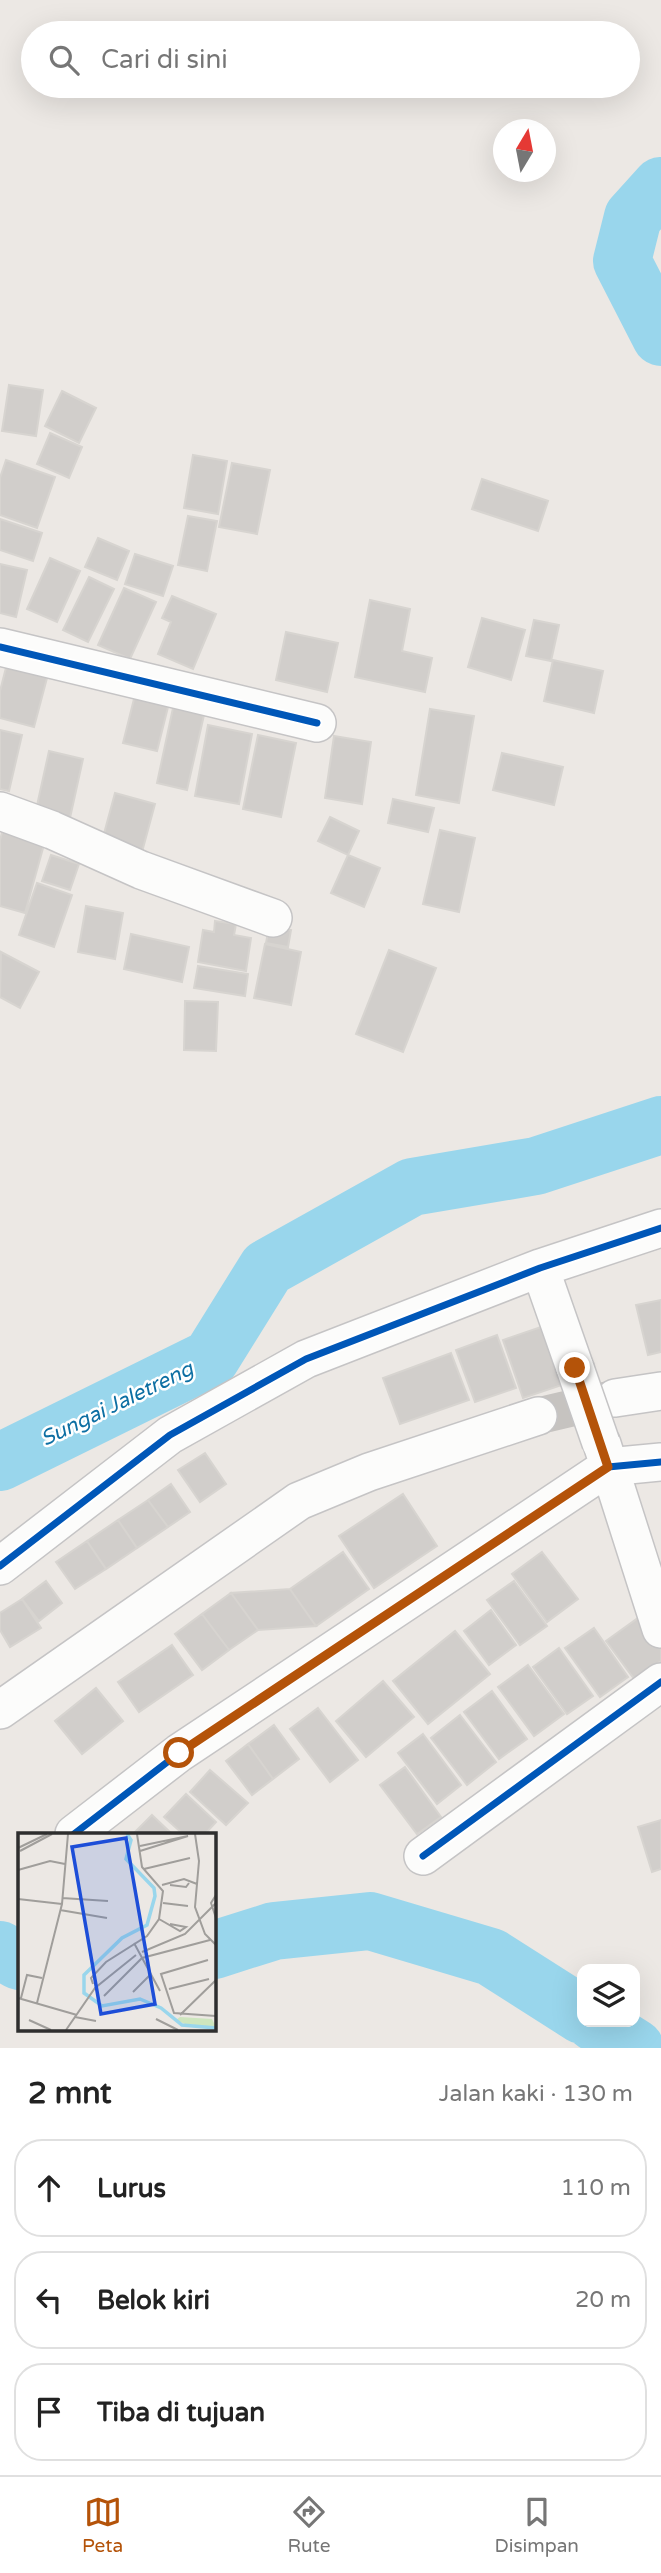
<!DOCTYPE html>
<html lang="id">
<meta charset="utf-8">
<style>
body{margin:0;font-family:"Varela Round",sans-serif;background:#f2f2f2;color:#222}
.controls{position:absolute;right:21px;bottom:21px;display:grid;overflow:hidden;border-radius:14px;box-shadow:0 7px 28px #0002}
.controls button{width:63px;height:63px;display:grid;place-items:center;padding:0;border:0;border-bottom:2px solid #e0e0e0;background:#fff;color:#222;font:35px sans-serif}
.compass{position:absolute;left:493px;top:119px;width:63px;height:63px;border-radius:50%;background:#fff;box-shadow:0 7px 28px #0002;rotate:10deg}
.stop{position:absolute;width:21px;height:21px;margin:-16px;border:5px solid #b45309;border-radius:50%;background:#fff}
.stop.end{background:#b45309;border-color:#fff;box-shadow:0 2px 7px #0008}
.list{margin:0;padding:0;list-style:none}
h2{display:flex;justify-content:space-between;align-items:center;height:91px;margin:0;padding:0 28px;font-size:30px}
h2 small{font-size:23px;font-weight:400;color:#767676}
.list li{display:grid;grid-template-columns:46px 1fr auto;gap:21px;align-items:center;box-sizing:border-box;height:98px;margin:0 14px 14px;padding:0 14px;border:2px solid #e0e0e0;border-radius:28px}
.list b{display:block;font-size:26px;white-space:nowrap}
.list em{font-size:23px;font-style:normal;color:#767676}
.icon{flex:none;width:38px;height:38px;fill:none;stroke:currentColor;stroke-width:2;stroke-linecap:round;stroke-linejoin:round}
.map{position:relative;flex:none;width:661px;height:2048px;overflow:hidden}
.search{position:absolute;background:#fff;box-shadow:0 7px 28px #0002;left:21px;right:21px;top:21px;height:77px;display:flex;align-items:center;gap:18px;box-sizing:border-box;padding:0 24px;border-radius:38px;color:#767676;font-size:26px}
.sheet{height:427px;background:#fff}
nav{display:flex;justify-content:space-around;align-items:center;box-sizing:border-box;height:98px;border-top:2px solid #e0e0e0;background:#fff;font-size:19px;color:#767676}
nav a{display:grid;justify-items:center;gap:4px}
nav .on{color:#b45309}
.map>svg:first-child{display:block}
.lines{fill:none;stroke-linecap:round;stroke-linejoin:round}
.river{stroke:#99d6ec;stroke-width:58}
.building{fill:#d1cecb;stroke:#d7d4d0;stroke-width:2}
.street-tunnel{stroke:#c6c3c0;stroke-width:37;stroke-dasharray:37 18;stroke-linecap:butt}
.street-casing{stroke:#c5c4c5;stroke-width:40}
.street{stroke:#fcfcfb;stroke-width:37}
.street-bridge-casing{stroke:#c5c4c5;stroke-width:40;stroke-linecap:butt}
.street-bridge{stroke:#fcfcfb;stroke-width:37}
.cycleway-casing{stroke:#fff;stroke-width:11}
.cycleway{stroke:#0057b8;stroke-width:7}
.route{stroke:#b45309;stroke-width:9}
.labels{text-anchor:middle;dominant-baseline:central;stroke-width:5;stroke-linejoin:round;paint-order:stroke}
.water-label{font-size:21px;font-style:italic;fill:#0d6fa3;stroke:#fff}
.inset-river{fill:none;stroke:#99d6ec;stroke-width:3.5}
.inset-road{fill:none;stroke:#a09e9b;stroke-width:2}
.view{fill:#1d4ed8;fill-opacity:0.15;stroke:#1d4ed8;stroke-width:3.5}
.inset-edge{fill:none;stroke:#2e2e2e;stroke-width:3.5}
</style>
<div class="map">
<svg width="661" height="2048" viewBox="0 0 661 2048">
<rect width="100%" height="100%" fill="#ece8e4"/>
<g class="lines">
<path class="river" d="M661,186L633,217L622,261L661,337
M0,1462L211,1358L267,1268L412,1187L536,1166L661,1125
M0,1950L19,1961
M214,1950L274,1931L370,1921L491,1957L582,2015
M594,2022L635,2048"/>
</g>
<path class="building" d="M9,385L43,390L36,436L2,431Z
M62,391L96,408L79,443L45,426Z
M50,433L82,447L69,478L37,464Z
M193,455L227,461L218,514L184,508Z
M6,460L55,477L37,528L0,515V478Z
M232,463L270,470L257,534L219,527Z
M482,479L548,501L538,531L472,509Z
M188,516L217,521L207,571L178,565Z
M0,519L42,533L33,561L0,550Z
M98,538L129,551L117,580L85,567Z
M135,554L173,566L163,596L125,584Z
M50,558L80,571L57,622L27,609Z
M0,564L27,570L16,617L0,613Z
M89,577L114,589L88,642L63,630Z
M124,588L156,602L130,659L98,645Z
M172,596L216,614L193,669L158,654L171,622L162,618Z
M370,600L410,609L402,651L432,658L425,692L355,677Z
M482,618L525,630L511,680L468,667Z
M534,620L559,625L551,661L526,656Z
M286,632L338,643L327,692L276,680Z
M10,652L51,663L34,727L0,718V691Z
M553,660L603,671L594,713L544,701Z
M137,687L171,695L157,751L123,743Z
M173,708L204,715L187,790L157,783Z
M430,709L474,716L459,803L416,795Z
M208,725L252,734L239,804L195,796Z
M0,730L22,735L9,791L0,789Z
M258,735L296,743L281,817L243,809Z
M334,736L371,742L362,804L325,798Z
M49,751L83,759L70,818L36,810Z
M502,753L563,767L554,805L493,790Z
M115,793L155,804L142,852L102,841Z
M393,799L434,808L428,832L388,823Z
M330,817L359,831L348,855L318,841Z
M3,829L45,841L25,913L0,906V840Z
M440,830L475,838L459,912L423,904Z
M51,855L79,864L70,890L42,881Z
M348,855L380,868L364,907L331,893Z
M37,883L72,895L54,947L19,935Z
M86,906L123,913L115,959L78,952Z
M215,921L236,924L234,935L251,938L246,971L198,962L203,930L214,932Z
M269,927L291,930L288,947L266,943Z
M131,934L189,947L182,982L124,969Z
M265,944L301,952L291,1005L254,998Z
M389,950L436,968L403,1052L356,1034Z
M1,952L39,972L20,1008L0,997Z
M198,966L248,974L245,996L194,988Z
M185,1001L218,1002L216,1051L184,1050Z
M661,1300V1352L648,1355L636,1305Z
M541,1327L562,1385L523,1398L503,1340Z
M497,1335L516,1388L475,1402L456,1350Z
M451,1353L469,1400L400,1424L383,1378Z
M205,1453L226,1484L200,1502L178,1470Z
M171,1484L190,1512L168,1527L148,1500Z
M403,1494L437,1546L374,1588L339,1536Z
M148,1500L168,1527L137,1548L118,1520Z
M118,1520L137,1548L106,1569L87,1541Z
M87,1541L106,1569L75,1589L56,1562Z
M343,1552L369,1589L316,1626L290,1589Z
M542,1552L578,1599L547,1622L512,1574Z
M46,1581L62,1603L39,1621L22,1599Z
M514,1581L547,1626L520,1645L487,1600Z
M290,1589L316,1626L258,1630L231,1593Z
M231,1593L258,1630L229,1650L202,1614Z
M22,1599L41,1628L10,1647L0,1630V1613Z
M491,1610L516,1645L489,1665L464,1631Z
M202,1614L229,1650L202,1670L175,1634Z
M638,1618L661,1649V1661L635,1680L606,1641Z
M594,1628L628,1677L600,1697L565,1648Z
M455,1631L490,1674L428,1724L393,1681Z
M172,1645L193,1675L139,1712L118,1682Z
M559,1648L593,1696L567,1714L533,1667Z
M528,1665L564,1714L534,1736L498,1687Z
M383,1681L414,1717L366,1757L336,1721Z
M96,1688L123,1721L82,1754L55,1721Z
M492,1691L527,1739L499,1759L464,1712Z
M318,1708L358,1760L330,1782L290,1729Z
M460,1715L496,1762L467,1785L431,1738Z
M274,1725L299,1759L273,1779L248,1744Z
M423,1734L461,1785L437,1804L398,1753Z
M248,1744L273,1779L252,1795L226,1761Z
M405,1767L441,1817L417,1834L380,1785Z
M210,1770L248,1803L226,1825L190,1792Z
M186,1794L216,1822L205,1834H183L164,1817Z
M152,1815L172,1834H133Z
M661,1820V1869L652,1872L638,1827Z"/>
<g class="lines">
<path class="street-tunnel" d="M538,1416L615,1398"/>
<g class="street-casing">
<path id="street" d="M0,647L317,723
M0,811L52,830L141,870L273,918
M540,1268L575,1368
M615,1398L661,1391
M602,1444L661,1629
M0,1566L170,1435L306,1359L540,1268L661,1228
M0,1710L299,1501L369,1472L538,1416
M74,1834L179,1753L608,1467L661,1462
M423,1856L661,1682"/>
</g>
<use href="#street" class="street"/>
<g class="street-bridge-casing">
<path id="street-bridge" d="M575,1368L601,1443"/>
</g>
<use href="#street-bridge" class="street-bridge"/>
<g class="cycleway-casing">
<path id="cycleway" d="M0,647L317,723
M0,1566L170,1435L306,1359L540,1268L661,1228
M74,1834L179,1753L608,1467L661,1462
M423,1856L661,1682"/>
</g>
<use href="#cycleway" class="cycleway"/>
</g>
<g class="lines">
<path class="route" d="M179,1753L608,1467L575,1368"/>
</g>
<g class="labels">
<g class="water-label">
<text transform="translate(117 1404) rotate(-26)">Sungai Jaletreng</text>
</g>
</g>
<g transform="translate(18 1833)">
<rect width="198" height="198" fill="#ece8e4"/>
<path d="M162,184L194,186L198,194L167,191L158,187Z" fill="#cee6be"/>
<path class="inset-river" d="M109,1L113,7L108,26L136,55L137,63L129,92L104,105L66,142V160L84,173L122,166L143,175L164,192L198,195"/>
<path class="inset-road" d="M177,1L181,28L177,74L187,101L198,112M0,15L29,1M2,18L34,1M122,18L170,3L122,13M126,36L172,25M0,37L32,28L47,31M144,52L166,46L179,51M152,52L168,54L171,50M198,62L193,70L198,85M44,65L90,68M0,66L44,71M145,70L170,73M42,77L89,85M141,86L162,98L168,94L152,91M116,110L142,158M124,119L167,101L198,70M190,127L143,141L156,180L198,183M75,151L73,145L88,129L129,103L141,86L145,58L124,34L119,1M151,156L191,146M115,159L133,141M86,163L124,125L192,107M0,165L59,182M3,165L9,142L24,145M19,170L44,71L50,1M162,182L198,147M57,184L78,188M138,186L160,197M11,187L33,197M48,197L77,155L118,122"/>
<path class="view" d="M108,5L137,171L83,181L54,14Z"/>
<rect width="198" height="198" class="inset-edge"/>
</g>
</svg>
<div class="controls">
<button><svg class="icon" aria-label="layers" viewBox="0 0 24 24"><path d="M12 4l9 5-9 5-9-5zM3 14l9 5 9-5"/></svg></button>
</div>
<svg class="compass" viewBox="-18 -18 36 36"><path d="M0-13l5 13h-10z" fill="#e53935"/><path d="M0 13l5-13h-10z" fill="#767676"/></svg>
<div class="stop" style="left:179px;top:1753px"></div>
<div class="stop end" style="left:575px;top:1368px"></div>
<div class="search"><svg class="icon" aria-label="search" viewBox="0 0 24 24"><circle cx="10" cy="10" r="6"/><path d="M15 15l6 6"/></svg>Cari di sini</div>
</div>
<section class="sheet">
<h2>2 mnt<small>Jalan kaki · 130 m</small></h2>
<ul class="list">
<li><svg class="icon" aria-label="ahead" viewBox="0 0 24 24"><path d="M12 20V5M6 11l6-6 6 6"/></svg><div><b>Lurus</b></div><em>110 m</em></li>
<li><svg class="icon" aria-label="left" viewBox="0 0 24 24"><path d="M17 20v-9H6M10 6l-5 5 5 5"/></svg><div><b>Belok kiri</b></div><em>20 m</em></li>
<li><svg class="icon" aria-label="arrive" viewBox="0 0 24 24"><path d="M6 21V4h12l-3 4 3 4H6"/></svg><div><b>Tiba di tujuan</b></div></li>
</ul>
</section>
<nav>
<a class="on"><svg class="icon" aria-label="map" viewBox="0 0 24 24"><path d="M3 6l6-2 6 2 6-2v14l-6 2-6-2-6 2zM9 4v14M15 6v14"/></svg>Peta</a>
<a><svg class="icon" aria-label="directions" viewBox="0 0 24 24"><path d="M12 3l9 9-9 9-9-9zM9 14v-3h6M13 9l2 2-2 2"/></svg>Rute</a>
<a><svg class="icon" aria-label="saved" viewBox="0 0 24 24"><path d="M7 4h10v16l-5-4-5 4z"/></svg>Disimpan</a>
</nav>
